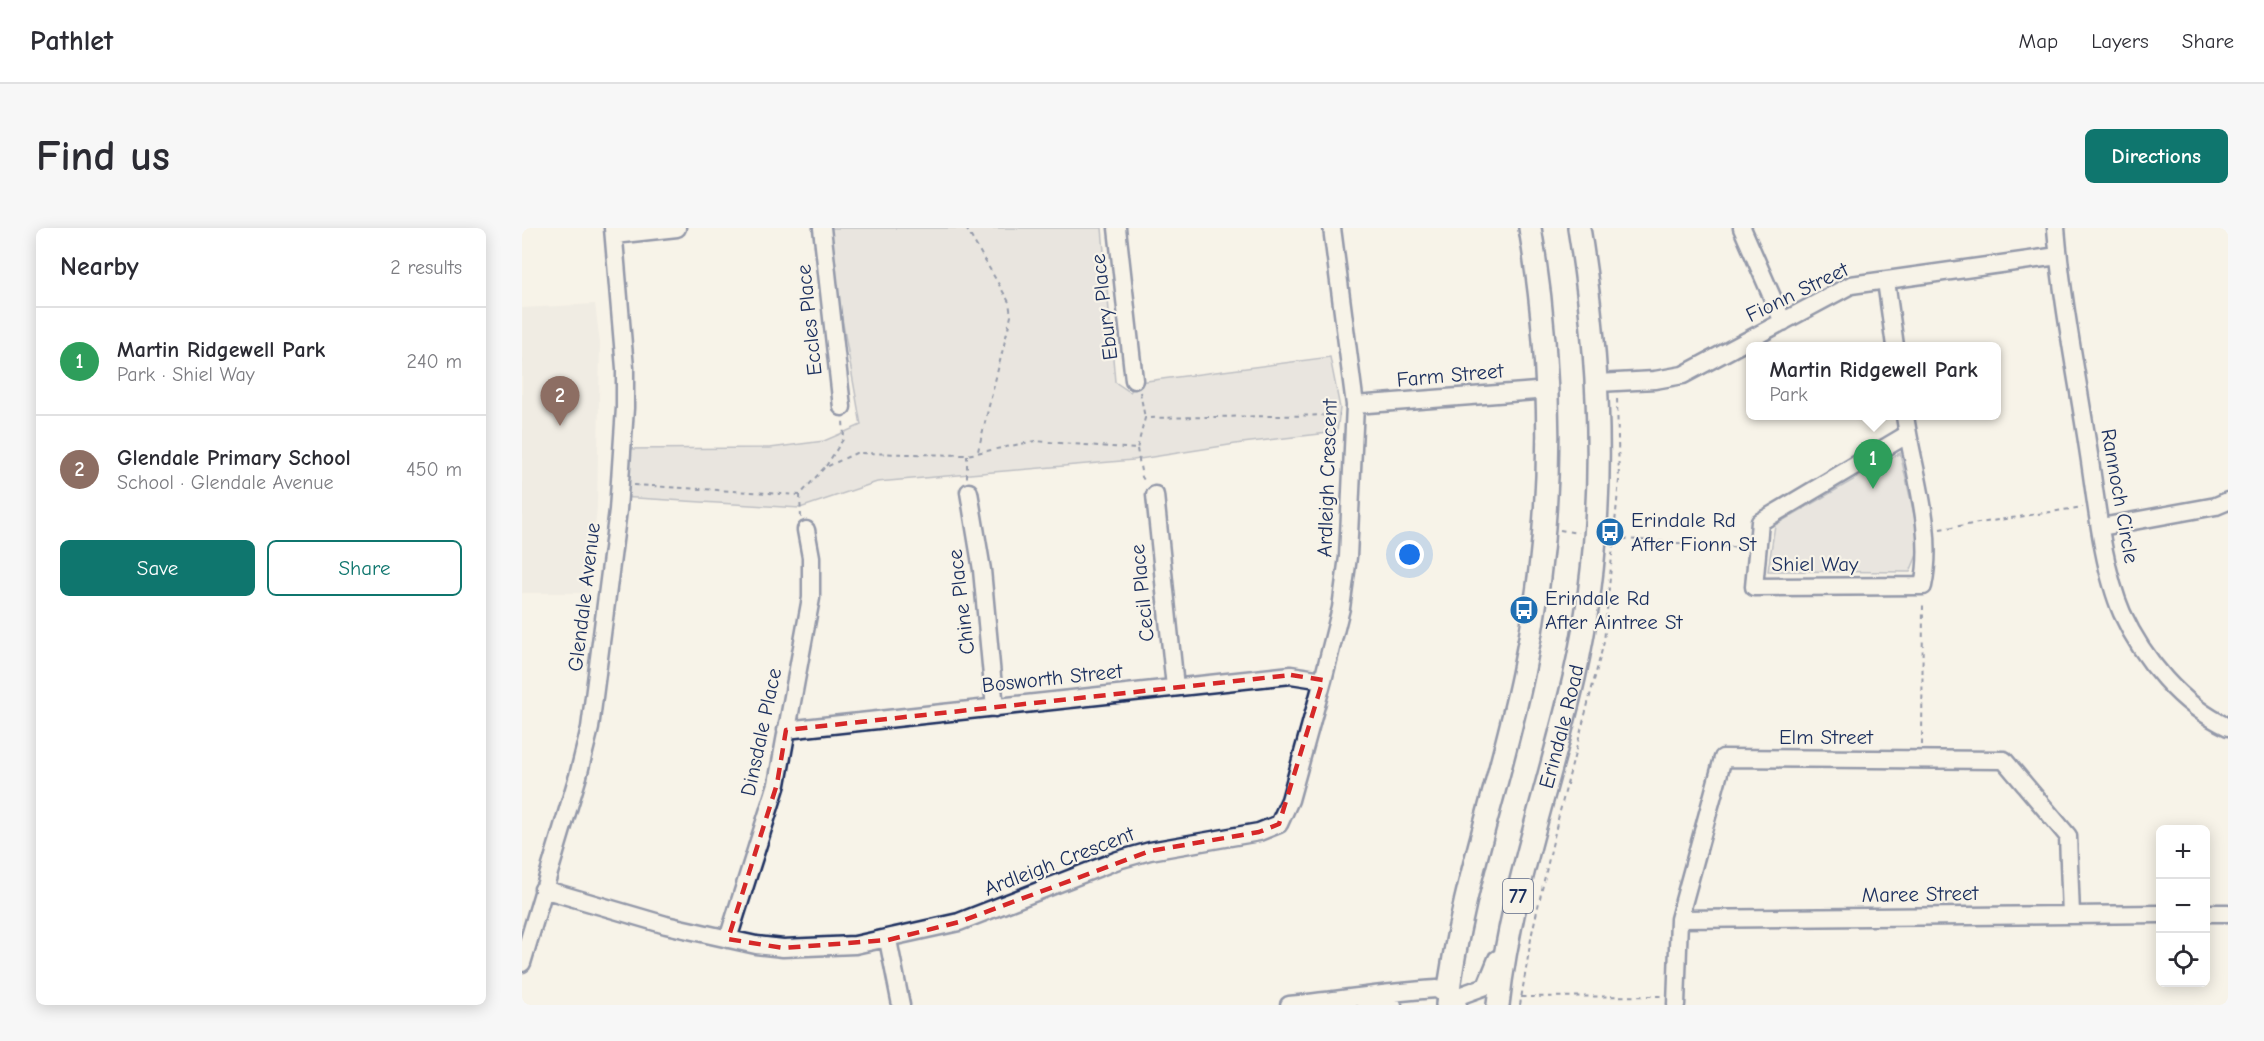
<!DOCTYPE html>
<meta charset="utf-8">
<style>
body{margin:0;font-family:"Comic Neue",sans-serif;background:#f7f7f7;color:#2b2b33}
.controls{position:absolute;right:18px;bottom:18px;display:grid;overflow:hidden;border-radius:9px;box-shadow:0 3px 15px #0003}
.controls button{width:54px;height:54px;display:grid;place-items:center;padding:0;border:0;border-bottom:2px solid #e1e1e2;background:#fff;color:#2b2b33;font:30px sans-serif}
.you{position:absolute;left:888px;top:327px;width:21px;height:21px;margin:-15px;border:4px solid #fff;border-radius:50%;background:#1a73e8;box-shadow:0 0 0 9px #1a73e833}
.badge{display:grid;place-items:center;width:39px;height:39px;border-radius:50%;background:#0f766e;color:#fff;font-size:20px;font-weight:700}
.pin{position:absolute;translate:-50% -50px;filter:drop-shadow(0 2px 3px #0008)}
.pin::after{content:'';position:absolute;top:32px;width:21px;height:18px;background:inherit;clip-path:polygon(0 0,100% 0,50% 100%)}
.popup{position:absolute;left:1224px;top:114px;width:255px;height:78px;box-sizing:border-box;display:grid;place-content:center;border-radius:9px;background:#fff;filter:drop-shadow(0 2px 4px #0005);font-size:20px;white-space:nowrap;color:#7c7c81}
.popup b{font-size:22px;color:#2b2b33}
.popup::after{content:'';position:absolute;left:50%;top:100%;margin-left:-12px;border:12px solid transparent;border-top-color:#fff}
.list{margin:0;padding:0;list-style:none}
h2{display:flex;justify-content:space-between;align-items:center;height:78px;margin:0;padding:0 24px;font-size:26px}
h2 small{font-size:20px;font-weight:400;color:#7c7c81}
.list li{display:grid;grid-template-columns:39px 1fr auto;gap:18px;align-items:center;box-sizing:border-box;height:108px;padding:0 24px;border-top:2px solid #e1e1e2}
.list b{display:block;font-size:22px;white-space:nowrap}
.list p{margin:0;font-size:20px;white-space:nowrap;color:#7c7c81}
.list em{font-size:20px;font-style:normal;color:#7c7c81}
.actions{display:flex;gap:12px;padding:18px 24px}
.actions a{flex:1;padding:14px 0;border:2px solid #0f766e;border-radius:9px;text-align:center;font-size:21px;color:#0f766e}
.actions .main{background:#0f766e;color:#fff}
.icon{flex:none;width:33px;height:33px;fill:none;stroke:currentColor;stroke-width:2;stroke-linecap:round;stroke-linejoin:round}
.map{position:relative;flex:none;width:1706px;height:777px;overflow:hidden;border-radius:9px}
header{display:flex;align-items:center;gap:36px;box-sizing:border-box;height:84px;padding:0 30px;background:#fff;border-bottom:2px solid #e1e1e2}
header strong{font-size:28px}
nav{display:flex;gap:33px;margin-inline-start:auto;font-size:21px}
.intro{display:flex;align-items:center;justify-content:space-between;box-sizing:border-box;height:144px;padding:0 36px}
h1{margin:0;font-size:42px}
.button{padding:15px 27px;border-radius:9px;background:#0f766e;color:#fff;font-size:21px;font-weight:700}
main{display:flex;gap:36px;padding:0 36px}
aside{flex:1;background:#fff;border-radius:9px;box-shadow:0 3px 15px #0003}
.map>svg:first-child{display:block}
.built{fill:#e6e5de}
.green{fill:#d7d6d4;stroke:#798299;stroke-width:1.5}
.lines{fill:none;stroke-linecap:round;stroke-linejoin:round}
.minor-casing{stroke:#1b2f5e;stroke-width:21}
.major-casing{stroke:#1b2f5e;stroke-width:26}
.path{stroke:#1b2f5e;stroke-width:2;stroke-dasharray:4.5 4.5;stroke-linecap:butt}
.minor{stroke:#f7f3e8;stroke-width:16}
.major{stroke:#f7f3e8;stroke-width:21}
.marked{fill:none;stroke:#d62828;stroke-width:4.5;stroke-dasharray:12 8;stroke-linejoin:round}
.labels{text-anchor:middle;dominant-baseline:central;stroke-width:4.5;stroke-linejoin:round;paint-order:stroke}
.shield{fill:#f7f3e8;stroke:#5d6a87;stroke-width:1.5}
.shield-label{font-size:20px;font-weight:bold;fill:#1b2f5e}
.street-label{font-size:21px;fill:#1b2f5e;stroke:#f7f3e8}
.poi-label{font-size:21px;fill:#1b2f5e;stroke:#f7f3e8;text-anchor:start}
</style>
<header>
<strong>Pathlet</strong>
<nav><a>Map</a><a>Layers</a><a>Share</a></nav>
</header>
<div class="intro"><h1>Find us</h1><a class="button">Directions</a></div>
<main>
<aside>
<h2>Nearby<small>2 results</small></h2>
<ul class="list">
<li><span class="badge" style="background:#2e9e5b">1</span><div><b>Martin Ridgewell Park</b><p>Park · Shiel Way</p></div><em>240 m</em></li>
<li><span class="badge" style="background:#8d6e63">2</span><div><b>Glendale Primary School</b><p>School · Glendale Avenue</p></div><em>450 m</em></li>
</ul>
<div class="actions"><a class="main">Save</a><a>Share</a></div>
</aside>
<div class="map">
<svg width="1706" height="777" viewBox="0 0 1706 777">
<rect width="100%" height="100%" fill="#f7f3e8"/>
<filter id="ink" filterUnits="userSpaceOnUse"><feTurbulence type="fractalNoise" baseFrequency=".0167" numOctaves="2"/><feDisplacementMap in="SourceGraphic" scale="12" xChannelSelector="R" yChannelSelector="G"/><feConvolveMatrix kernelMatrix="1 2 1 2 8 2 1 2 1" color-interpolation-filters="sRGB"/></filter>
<g filter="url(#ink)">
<path class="built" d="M73,76L78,116L75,279L66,365H0V80Z"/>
<path class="green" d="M304,0H580L593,154L608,164L617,154L808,129L818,180L815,204L720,215L611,232L355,254L278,280L98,269V221L248,220L302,213L339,197Z
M1378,225L1399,317L1388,344L1246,343L1253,297Z"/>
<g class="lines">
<g class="minor-casing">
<path id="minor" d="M300,0L320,179
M595,0L612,152
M1220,0L1261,94
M1534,0C1540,74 1555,147 1566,220C1574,270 1580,339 1600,385C1621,431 1659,477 1706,499
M92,7L155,0
M1364,53L1373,118
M1076,155L1133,152L1161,147L1329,57L1536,28
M833,177L1026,162
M1383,188C1391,243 1413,302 1401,358L1232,359L1238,294L1386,206
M447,264L460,342L473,480
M633,267L653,459
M1579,299L1694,278L1706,273
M264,502L769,447L801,452
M21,661L144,697L234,717L261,720L333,717L437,694L596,632L628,623L737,604L757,596L768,572L801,452L819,380L826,329L833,177L810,0
M1684,685H1706
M1157,691L1638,686
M206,711L255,556L289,370V329L284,302
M366,712L379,777
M0,735L56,548L68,500L96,282L103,180V140L91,0
M838,770L871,777
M923,773L964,758L975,731
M767,777C817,772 865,764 915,761L936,777
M1154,777L1157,691L1201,530L1482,532L1546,608L1549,687"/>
</g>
<g class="major-casing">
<g id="major">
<path d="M925,777C938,663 978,557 1001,446C1032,299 1033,148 1008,0"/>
<path id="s1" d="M976,777C988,666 1027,559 1052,450C1086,301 1081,150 1057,0"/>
</g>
</g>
<path class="path" d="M444,0L487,74L489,88L456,223
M618,164L623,190
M615,221L620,249L624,255
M445,227V251
M304,238L322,210L321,192
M112,257L278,267L302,240L334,225L445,227L513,213L615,221L623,190L818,187
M278,267L279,290
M1418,301L1561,279
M1038,302L1056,305
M1092,310L1220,320
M1400,517L1401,373
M999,769L1140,768
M998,777L1010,705L1037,587L1082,414L1097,252L1095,169"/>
<use href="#minor" class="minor"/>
<use href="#major" class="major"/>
</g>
</g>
<path d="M0 0H1706V777H0ZM769,447L801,452L757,596L737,604L628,623L437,694L366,712L261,720L206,711L255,556L264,502Z" fill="#f7f3e8" fill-opacity=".55" fill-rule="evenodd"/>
<path class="marked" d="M769,447L801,452L757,596L737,604L628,623L437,694L366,712L261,720L206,711L255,556L264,502Z"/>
<defs>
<g id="bus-disc" transform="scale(1.5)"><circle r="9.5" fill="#1f6fb2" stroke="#f7f3e8"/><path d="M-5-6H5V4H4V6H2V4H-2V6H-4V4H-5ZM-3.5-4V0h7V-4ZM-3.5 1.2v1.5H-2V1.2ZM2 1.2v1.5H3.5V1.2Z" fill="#fff"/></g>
</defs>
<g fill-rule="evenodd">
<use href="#bus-disc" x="1088" y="304"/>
<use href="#bus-disc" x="1002" y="382"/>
</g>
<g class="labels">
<rect class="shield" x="981" y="651" width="30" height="34" rx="4.5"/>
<g class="shield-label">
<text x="996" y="668">77</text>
</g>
<g class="street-label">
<text transform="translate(1275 64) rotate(-26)">Fionn Street</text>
<text transform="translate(582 79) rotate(-97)">Ebury Place</text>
<text transform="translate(287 92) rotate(-96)">Eccles Place</text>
<text transform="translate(928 147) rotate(-5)">Farm Street</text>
<text transform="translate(805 250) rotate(-88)">Ardleigh Crescent</text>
<text transform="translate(1598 268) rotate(80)">Rannoch Circle</text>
<text x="1293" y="336">Shiel Way</text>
<text transform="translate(620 365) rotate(-96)">Cecil Place</text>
<text transform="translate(62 369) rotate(-83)">Glendale Avenue</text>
<text transform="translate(439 374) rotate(-97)">Chine Place</text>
<text transform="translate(530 450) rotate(-6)">Bosworth Street</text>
<text stroke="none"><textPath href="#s1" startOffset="286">Erindale Road</textPath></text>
<text transform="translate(239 504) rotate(-78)">Dinsdale Place</text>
<text x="1304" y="509">Elm Street</text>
<text transform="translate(537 633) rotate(-21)">Ardleigh Crescent</text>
<text transform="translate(1398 666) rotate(-1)">Maree Street</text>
</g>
<g class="poi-label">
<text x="1109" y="292">Erindale Rd<tspan x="1109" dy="24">After Fionn St</tspan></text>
<text x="1023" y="370">Erindale Rd<tspan x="1023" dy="24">After Aintree St</tspan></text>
</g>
</g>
</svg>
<div class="controls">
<button>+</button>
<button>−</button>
<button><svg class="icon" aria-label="locate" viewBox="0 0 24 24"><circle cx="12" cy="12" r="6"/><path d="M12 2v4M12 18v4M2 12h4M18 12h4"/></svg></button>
</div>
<div class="you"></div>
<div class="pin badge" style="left:1351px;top:261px;background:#2e9e5b">1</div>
<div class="popup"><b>Martin Ridgewell Park</b>Park</div>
<div class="pin badge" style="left:38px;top:198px;background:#8d6e63">2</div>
</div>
</main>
